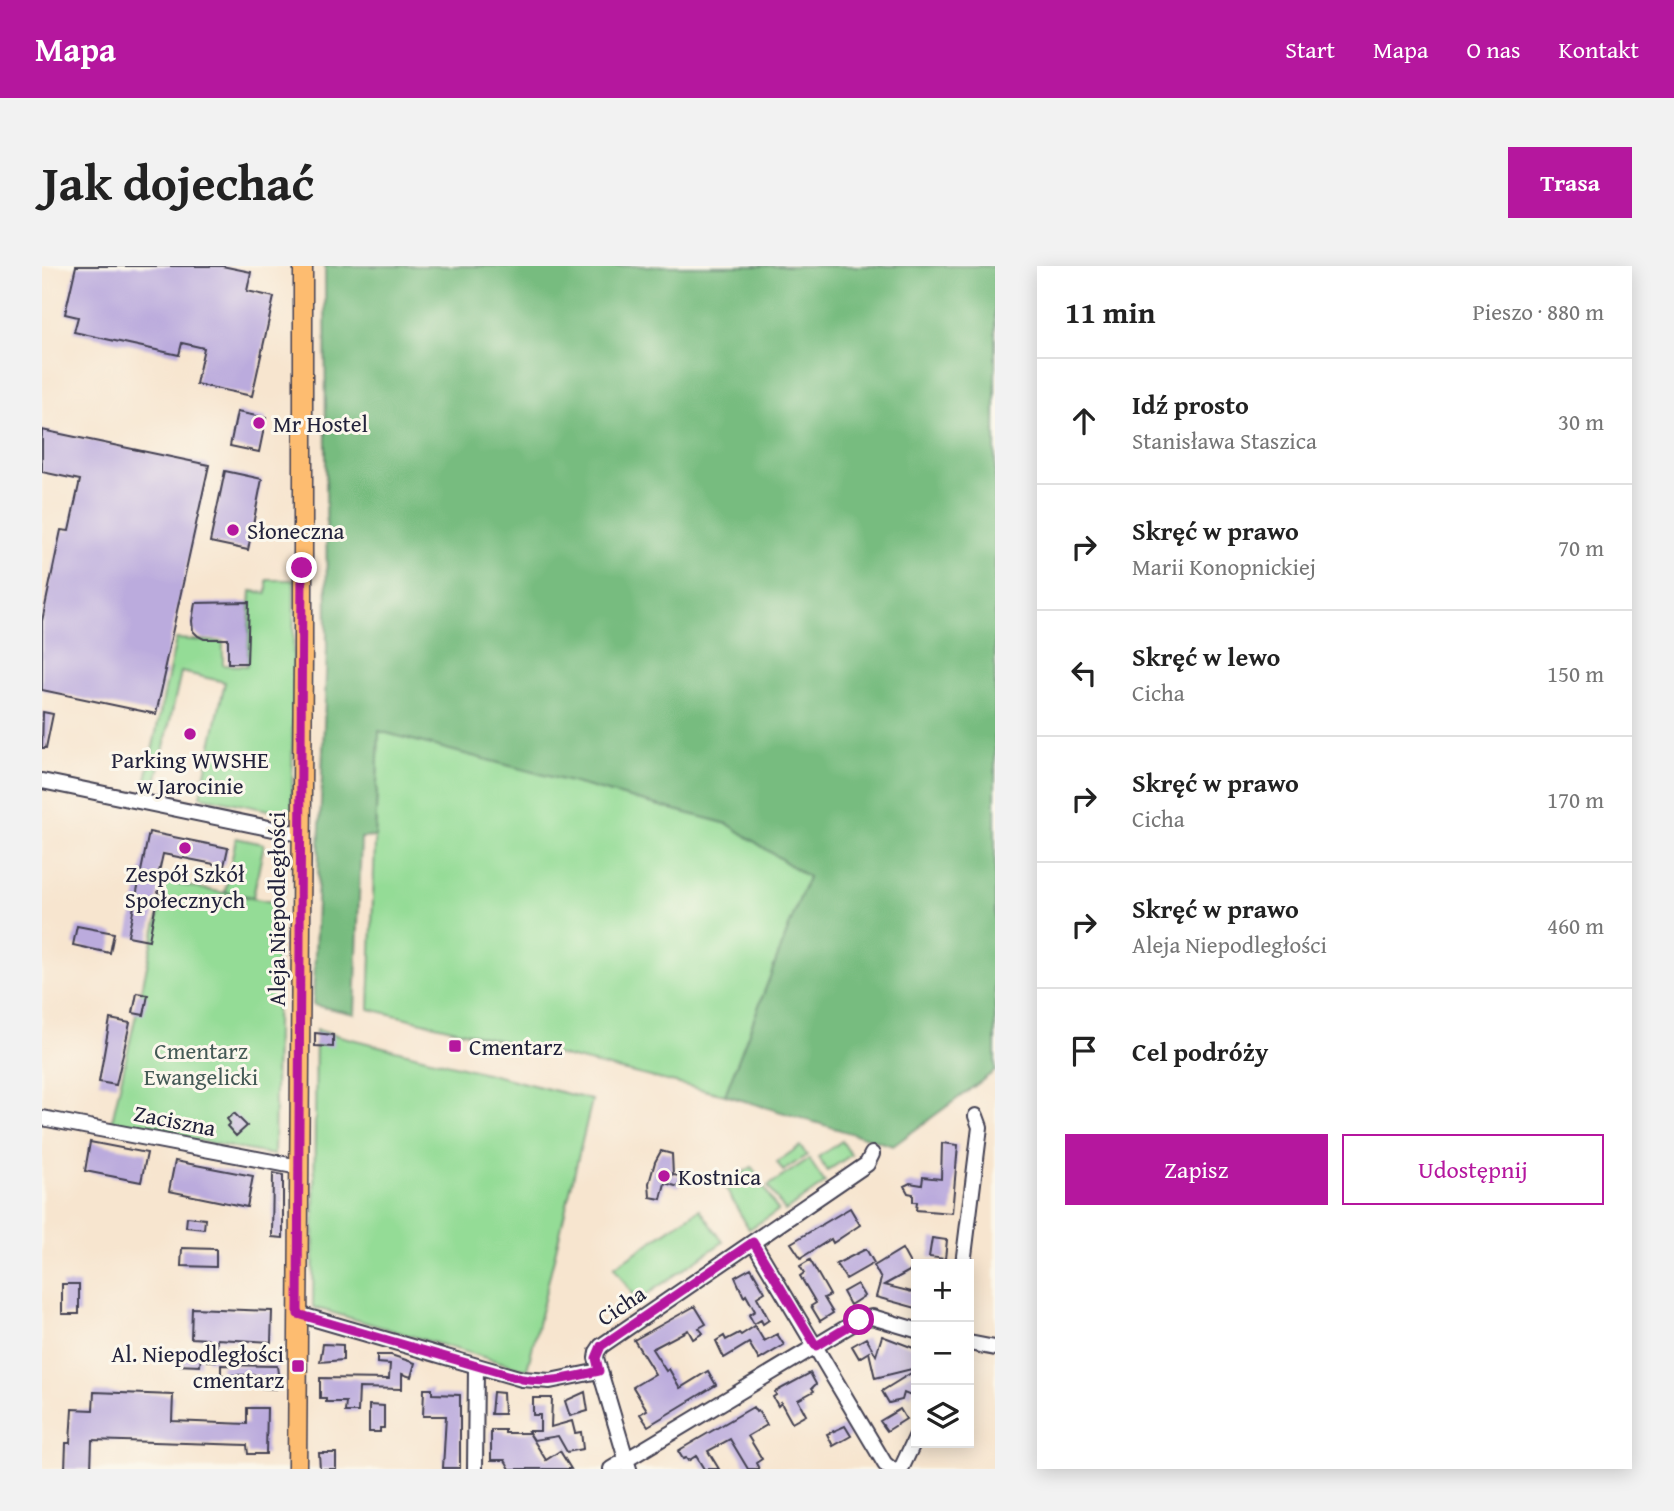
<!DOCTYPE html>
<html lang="pl">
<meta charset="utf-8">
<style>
body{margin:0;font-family:"Gentium Book Plus",serif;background:#f2f2f2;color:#222}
.controls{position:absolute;right:21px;bottom:21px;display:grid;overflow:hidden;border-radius:0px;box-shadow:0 4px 18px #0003}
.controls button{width:63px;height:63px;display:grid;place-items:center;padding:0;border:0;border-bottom:2px solid #e0e0e0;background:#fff;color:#222;font:35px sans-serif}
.stop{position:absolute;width:21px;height:21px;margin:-16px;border:5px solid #b5179e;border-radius:50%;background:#fff}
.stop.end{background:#b5179e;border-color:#fff;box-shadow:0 2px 7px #0008}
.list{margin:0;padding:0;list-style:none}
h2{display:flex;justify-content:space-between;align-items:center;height:91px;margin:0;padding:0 28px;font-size:30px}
h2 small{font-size:23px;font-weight:400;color:#767676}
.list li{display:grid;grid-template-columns:46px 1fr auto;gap:21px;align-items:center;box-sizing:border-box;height:126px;padding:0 28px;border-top:2px solid #e0e0e0}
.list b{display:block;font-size:26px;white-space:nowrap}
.list p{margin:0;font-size:23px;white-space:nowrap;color:#767676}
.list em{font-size:23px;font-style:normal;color:#767676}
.actions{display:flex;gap:14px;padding:21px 28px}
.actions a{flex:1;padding:16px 0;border:2px solid #b5179e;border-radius:0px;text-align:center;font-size:24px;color:#b5179e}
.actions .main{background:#b5179e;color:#fff}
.icon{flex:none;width:38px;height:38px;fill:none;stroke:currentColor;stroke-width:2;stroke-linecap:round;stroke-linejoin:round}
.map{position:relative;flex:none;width:953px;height:1203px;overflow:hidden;border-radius:0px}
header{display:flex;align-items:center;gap:42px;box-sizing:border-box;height:98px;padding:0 35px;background:#b5179e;color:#fff}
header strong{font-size:33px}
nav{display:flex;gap:38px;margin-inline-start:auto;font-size:24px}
.intro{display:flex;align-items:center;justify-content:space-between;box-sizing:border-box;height:168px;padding:0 42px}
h1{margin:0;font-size:49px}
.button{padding:18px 32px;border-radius:0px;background:#b5179e;color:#fff;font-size:24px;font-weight:700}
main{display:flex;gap:42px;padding:0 42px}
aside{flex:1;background:#fff;border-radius:0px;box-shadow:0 4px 18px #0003}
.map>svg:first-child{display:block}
.green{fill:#94dc96;stroke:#5b7f68;stroke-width:2}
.forest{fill:#77bc7f;stroke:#4c6f5d;stroke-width:2}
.building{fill:#bbabdd}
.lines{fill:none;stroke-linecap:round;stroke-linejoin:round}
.minor-casing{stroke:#423f51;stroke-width:18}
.major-casing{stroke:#423f51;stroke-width:21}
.minor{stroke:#fff;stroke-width:14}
.major{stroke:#fdbc70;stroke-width:18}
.route{stroke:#b5179e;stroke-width:9}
.poi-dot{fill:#b5179e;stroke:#fbf7ec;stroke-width:2.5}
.labels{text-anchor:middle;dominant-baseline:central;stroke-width:6;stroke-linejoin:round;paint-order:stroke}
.poi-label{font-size:23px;fill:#22223b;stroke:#fbf7ec;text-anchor:start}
.street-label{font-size:23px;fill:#22223b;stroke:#fbf7ec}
.park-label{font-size:23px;fill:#445a56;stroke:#fbf7ec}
</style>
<header>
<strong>Mapa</strong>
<nav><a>Start</a><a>Mapa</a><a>O nas</a><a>Kontakt</a></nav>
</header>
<div class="intro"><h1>Jak dojechać</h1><a class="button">Trasa</a></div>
<main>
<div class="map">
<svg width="953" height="1203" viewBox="0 0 953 1203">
<rect width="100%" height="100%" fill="#fbf7ec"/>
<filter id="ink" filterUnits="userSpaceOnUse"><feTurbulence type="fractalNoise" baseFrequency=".0143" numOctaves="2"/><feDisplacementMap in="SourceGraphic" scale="14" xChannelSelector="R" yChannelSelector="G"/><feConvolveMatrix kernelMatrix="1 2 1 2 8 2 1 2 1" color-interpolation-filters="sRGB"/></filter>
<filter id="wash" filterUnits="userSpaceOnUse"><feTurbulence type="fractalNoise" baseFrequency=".00686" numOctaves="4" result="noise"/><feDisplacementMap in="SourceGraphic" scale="28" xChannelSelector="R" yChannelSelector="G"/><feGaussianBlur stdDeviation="1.57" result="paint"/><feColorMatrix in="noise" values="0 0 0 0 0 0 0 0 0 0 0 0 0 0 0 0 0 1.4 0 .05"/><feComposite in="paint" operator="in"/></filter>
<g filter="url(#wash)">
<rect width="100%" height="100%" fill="#f7e5cf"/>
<path class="green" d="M225,314H252L250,549L158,530L183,416L139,406L113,521L103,518L134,373L181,376V399L205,400L209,325L225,327Z
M337,465L686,558L766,611L683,829L327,743Z
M194,572L222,578L211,631L183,626Z
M124,616L236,637L232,889L69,859Z
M274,764L550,834L485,1104L271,1041Z
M800,875L809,889L785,905L776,891Z
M758,880L765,889L741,905L735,896Z
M767,893L783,917L743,945L726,920Z
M710,901L736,945L707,963L683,921L684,917Z
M658,943L681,976L595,1035L572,1001Z"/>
<path class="forest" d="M283,0H953V805L851,880L683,829L766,611L686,558L337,465L333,571L319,572L313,748L271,739L285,382Z"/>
<g id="blocks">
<path class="building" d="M34,0H180L209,6L205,25L232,31L210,130L154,118L162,82L140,77L137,89L32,66L36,51L23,48Z
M195,146L224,152L217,186L188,180Z
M0,164L167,199L122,404H124L114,448L0,424V355L19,264L27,265L38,214L0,206Z
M183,205L220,213L206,284L168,276Z
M207,336L205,397H186V373H162L156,370L151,365L150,355L153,337Z
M1,446L11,448L4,482H0Z
M107,566L186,582L182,600L121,588L115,615L118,616L107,674L86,670Z
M35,660L72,667L68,687L31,679Z
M95,727L106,729L102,749L91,747Z
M68,753L88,757L74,819L57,816Z
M273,767L291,769V781L273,780Z
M192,847L205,860L194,870L185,860L188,857L185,853Z
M48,876L105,887L99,916L43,905Z
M900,877L916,879L910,947L874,944L875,936H871V928L866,927L862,920L868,917L880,919L881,911L899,913Z
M619,885L630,888L631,909L639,910L637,921L623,917L619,933L608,931L607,917L613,896Z
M133,895L211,910L205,941L127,925Z
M231,907L241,909V972L230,971Z
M808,942L818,959L791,977L789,973L759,992L749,977Z
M145,951L163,953L162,963L144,961Z
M890,972L905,974L903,993L887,991Z
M140,982L174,983V1001L139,1000Z
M824,983L832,997L804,1013L794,998Z
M860,983L871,1003L842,1019L874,1027V1042L834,1031L839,1013L832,1000Z
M768,994L788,1029L782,1032L791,1047L778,1055L769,1040L774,1037L758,1010L762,1007L758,1000Z
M709,1002L723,1026L715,1031L727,1054L721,1058L719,1054L712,1058L707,1049L713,1045L704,1029L702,1031L693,1011Z
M20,1018H37V1048H20Z
M815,1018L822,1030L808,1039L801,1026Z
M653,1040L664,1058L657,1062L661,1067L651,1073L646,1064L610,1083L624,1105L627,1103L638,1122L666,1105L674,1119L606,1160L598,1148L605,1144L591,1121L613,1108L592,1074Z
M150,1042L230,1045L229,1076L175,1073L174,1095H165L166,1073L149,1072Z
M713,1060L722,1075L735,1068L742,1079L717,1094L707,1077L682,1092L674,1075L682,1070L684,1074L697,1067L699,1069Z
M840,1070L874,1083V1102L833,1112L827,1086L817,1092L810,1080L824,1072L834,1089Z
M281,1078L301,1079V1094L278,1096Z
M133,1088L159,1089L158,1100L133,1099Z
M335,1089H349L373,1097L369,1111L360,1108V1123L317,1122L316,1146H303L304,1136H284V1132H278V1112L347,1113L348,1098L335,1097Z
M179,1099L235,1100L237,1115H234V1123L218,1122V1109H179Z
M874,1104V1114L869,1130L862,1127L860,1134L847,1137L840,1125Z
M768,1107L774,1118L770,1122L772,1125L756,1134L764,1149L750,1157L739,1137L736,1140L731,1131L734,1129L733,1126Z
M382,1123H390V1128L418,1129V1202H401L404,1150H381Z
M52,1126L131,1129L130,1155L205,1158V1142H225L224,1188H206L205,1179L50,1174L49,1203H23L24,1177H28L30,1143L51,1144Z
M451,1126L461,1127L462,1148H449Z
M543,1126L546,1145L528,1150L523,1135Z
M491,1132H510L509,1161L530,1155L533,1167L539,1166L541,1183L525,1186L516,1170L492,1174L486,1165H498V1149H491Z
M327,1139L342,1140V1162H338V1166H327Z
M711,1141L714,1146L716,1145L725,1159L706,1170L720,1193L714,1197L717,1203H706L688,1173L666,1185L677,1203H662L654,1190L646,1195L644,1192L641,1193L636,1185L639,1183Z
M858,1143L864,1153L845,1165L838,1155Z
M803,1160L809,1170L791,1180L785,1168Z
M449,1164H463V1167H487L504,1194L518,1185L529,1203H468L463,1194H449Z
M277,1187H294V1203H278Z"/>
</g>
</g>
<g filter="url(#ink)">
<use href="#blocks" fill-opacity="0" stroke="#423f51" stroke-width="2"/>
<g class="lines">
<g class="minor-casing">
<path id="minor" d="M0,515L246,566L259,567
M0,852L257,901
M711,976L843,1198L849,1203
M921,998L938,861L934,850
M256,1048L480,1113L508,1115L557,1105
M927,1077L953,1082
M433,1203L434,1100
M569,1203L817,1054L830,1051L874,1064
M587,1203L554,1092L555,1086L559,1080L825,898L830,888
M859,1203L874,1171"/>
</g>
<g class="major-casing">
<path id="major" d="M255,1203L261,387V0"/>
</g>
<use href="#minor" class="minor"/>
<use href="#major" class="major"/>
</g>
</g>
<g class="lines" filter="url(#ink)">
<path class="route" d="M260,302L256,1048L480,1113C507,1118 531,1111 557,1105L554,1092L559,1080L711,976L774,1080L817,1054"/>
</g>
<g class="poi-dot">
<circle cx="217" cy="157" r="7"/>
<circle cx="191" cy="264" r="7"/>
<circle cx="148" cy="468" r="7"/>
<circle cx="143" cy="582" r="7"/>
<rect x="406" y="773" width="14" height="14" rx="3.5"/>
<circle cx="622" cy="910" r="7"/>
<rect x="249" y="1093" width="14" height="14" rx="3.5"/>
</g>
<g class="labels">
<g class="poi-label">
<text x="231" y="157">Mr Hostel</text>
<text x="205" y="264">Słoneczna</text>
<text x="148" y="493" text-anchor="middle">Parking WWSHE<tspan x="148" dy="26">w Jarocinie</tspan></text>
<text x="143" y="607" text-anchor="middle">Zespół Szkół<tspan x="143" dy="26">Społecznych</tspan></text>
<text x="427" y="780">Cmentarz</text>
<text x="636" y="910">Kostnica</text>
<text x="242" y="1087" text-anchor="end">Al. Niepodległości<tspan x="242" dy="26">cmentarz</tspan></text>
</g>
<g class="street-label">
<text transform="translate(234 643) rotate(-90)">Aleja Niepodległości</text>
<text transform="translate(133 854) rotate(11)">Zaciszna</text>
<text transform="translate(579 1039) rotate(-34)">Cicha</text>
</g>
<g class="park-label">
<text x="159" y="784">Cmentarz<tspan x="159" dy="26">Ewangelicki</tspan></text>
</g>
</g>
</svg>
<div class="controls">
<button>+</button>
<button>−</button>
<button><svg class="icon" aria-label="layers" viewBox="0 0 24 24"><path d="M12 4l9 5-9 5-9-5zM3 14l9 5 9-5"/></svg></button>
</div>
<div class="stop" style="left:817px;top:1054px"></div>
<div class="stop end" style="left:260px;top:302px"></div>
</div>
<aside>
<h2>11 min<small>Pieszo · 880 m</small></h2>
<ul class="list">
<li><svg class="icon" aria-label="ahead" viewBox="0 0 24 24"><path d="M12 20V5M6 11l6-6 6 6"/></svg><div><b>Idź prosto</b><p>Stanisława Staszica</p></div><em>30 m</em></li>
<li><svg class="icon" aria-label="right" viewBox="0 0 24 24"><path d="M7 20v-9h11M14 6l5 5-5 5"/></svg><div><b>Skręć w prawo</b><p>Marii Konopnickiej</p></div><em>70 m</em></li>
<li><svg class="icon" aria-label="left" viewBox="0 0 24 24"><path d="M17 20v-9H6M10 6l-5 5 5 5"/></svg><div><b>Skręć w lewo</b><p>Cicha</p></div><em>150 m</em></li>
<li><svg class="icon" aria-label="right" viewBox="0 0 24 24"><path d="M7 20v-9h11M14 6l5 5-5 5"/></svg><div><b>Skręć w prawo</b><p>Cicha</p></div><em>170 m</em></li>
<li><svg class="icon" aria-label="right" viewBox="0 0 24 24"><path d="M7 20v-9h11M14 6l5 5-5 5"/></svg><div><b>Skręć w prawo</b><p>Aleja Niepodległości</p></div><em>460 m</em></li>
<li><svg class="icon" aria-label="arrive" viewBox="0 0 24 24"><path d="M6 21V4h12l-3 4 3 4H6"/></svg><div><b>Cel podróży</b></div></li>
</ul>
<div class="actions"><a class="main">Zapisz</a><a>Udostępnij</a></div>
</aside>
</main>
